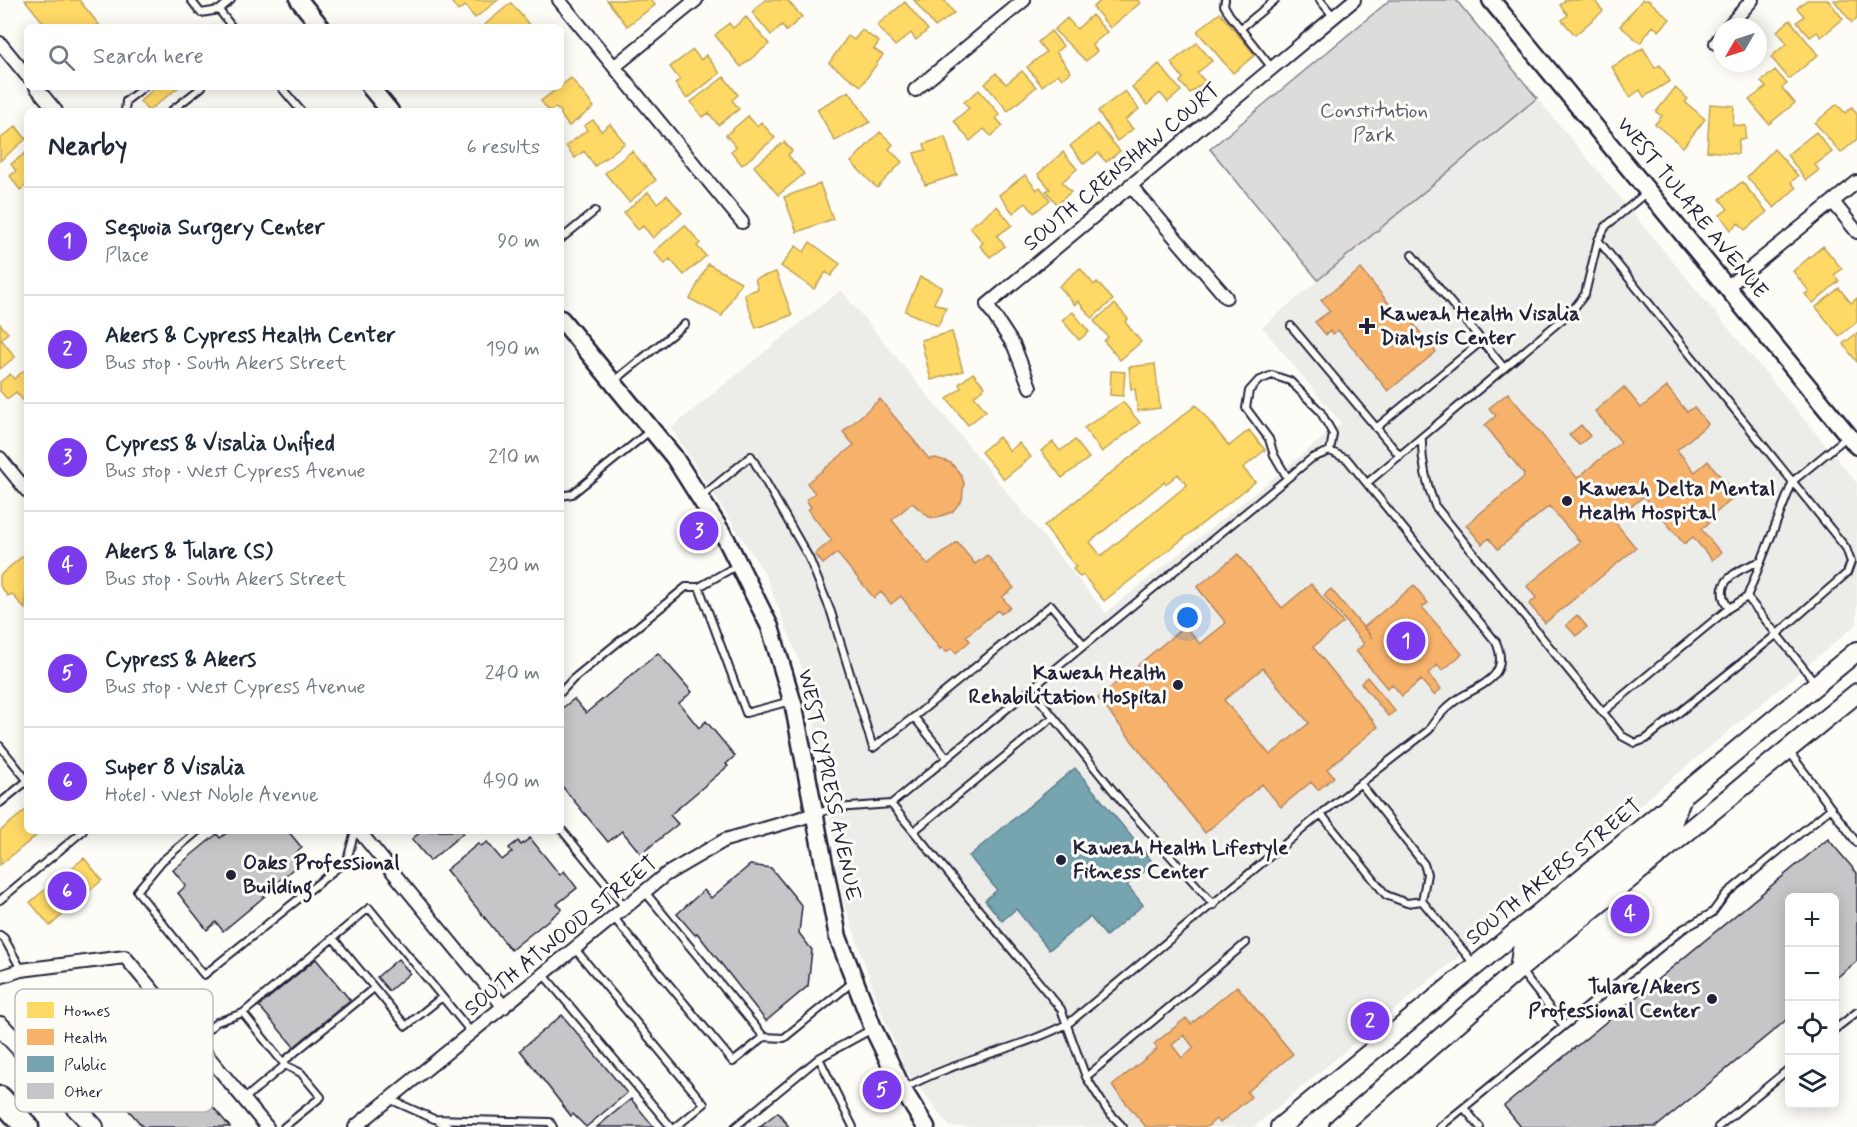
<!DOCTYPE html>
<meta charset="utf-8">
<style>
body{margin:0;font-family:Mynerve,sans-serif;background:#f2f2f3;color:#1f2937}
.controls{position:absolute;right:18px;bottom:18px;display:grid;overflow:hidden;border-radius:9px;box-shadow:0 3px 15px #0003}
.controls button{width:54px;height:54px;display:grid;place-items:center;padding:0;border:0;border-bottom:2px solid #e0e1e3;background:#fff;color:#1f2937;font:30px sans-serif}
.compass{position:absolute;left:1713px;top:18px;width:54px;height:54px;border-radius:50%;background:#fff;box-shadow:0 3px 15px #0003;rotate:231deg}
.you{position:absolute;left:1188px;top:618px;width:21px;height:21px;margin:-15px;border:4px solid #fff;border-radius:50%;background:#1a73e8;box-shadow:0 0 0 9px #1a73e833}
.badge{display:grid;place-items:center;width:39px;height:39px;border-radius:50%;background:#7c3aed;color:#fff;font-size:20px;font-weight:700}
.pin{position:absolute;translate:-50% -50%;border:3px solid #fff;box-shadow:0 2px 6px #0006}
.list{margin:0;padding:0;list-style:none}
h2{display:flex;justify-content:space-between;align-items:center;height:78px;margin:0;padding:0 24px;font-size:26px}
h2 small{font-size:20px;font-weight:400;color:#747a83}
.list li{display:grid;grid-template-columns:39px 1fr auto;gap:18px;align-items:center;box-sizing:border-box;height:108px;padding:0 24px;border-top:2px solid #e0e1e3}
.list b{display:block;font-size:22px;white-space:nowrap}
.list p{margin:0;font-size:20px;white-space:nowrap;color:#747a83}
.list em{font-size:20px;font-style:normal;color:#747a83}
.icon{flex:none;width:33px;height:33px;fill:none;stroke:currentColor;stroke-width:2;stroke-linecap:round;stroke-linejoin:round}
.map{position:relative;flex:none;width:1857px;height:1127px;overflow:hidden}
.search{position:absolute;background:#fff;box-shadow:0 3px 15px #0003;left:24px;top:24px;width:540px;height:66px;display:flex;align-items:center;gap:15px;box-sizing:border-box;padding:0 21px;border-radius:9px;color:#747a83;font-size:22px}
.panel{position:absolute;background:#fff;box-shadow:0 3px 15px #0003;left:24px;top:108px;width:540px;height:726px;border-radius:9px}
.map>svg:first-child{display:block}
.built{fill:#ecece9}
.green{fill:#dddcdb;stroke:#807f8b;stroke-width:1.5}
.homes{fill:#ffd966;stroke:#bda259;stroke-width:1.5;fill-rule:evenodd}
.health{fill:#f6b26b;stroke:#b6875d;stroke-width:1.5;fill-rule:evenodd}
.public{fill:#76a5af;stroke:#5d7e8c;stroke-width:1.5}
.building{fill:#c6c6c8;stroke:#22223b;stroke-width:1.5}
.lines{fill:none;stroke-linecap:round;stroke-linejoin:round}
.service-casing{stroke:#22223b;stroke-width:10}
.minor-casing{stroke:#22223b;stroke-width:16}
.tertiary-casing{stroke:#22223b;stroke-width:21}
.secondary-casing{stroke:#22223b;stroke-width:22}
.motorway-casing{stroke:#22223b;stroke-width:27}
.service{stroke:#fdfcf7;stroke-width:6}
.minor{stroke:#fdfcf7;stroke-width:12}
.tertiary{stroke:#fdfcf7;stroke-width:16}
.secondary{stroke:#fdfcf7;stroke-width:18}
.motorway{stroke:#fdfcf7;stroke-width:22}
.poi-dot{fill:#22223b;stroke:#fdfcf7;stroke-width:2}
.labels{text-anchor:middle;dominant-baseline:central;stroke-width:6;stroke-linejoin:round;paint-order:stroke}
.park-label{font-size:21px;fill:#5a5a6b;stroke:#fdfcf7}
.street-label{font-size:21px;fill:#22223b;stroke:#fdfcf7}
.poi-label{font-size:21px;font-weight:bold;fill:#22223b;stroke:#fdfcf7;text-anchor:start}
.key{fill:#fdfcf7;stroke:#bbbbbf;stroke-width:1.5}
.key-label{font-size:16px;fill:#22223b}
</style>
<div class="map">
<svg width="1857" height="1127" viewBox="0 0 1857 1127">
<rect width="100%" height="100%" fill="#fdfcf7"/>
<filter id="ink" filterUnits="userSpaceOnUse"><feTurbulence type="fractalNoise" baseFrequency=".0167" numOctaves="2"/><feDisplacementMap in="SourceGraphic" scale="12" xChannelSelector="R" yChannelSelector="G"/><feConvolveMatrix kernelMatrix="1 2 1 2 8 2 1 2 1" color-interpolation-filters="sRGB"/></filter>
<g filter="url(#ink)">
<path class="built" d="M1537,98L1857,483V624L1254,1127H950L906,1070L881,1011L844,903L808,683L765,574L671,428L841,290L1106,613L1341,423L1262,327Z"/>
<path class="green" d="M1390,0H1456L1537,98L1318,280L1210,149Z"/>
<path class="homes" d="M25,0H79L101,27H47Z
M450,0H498L475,18L465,6L458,11Z
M607,0H651L655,5L627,26Z
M787,0L802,17L786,31L782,25L771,35L752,12L765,0Z
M914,0H944L954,13L935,27Z
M1102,0H1138L1140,3L1110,28L1093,7Z
M1566,0H1594L1603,11L1575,35L1562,20L1568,15L1560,5Z
M1642,0H1648L1670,19L1659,31L1653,26L1640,43L1620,26Z
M1807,0H1828L1843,19L1821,37L1817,32L1810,37L1797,22L1804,16L1797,8Z
M1834,0H1857V19L1852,23Z
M905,2L928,30L916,40L911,33L895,46L877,25Z
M511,3L531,27H482Z
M1220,13L1255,55L1233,73L1197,31Z
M1092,15L1107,32L1092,45L1097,51L1086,61L1054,30L1067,18L1077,29Z
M746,17L769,44L741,67L715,35L729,23L733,28Z
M1790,20L1818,55L1789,79L1771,57L1787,43L1777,31Z
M862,30L879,42L874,49L883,55L861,86L829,63L848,36L854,40Z
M1051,31L1063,46L1056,52L1071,72L1062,79L1058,74L1042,86L1027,67L1046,52L1038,42Z
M1197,43L1212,61L1197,73L1205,81L1190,93L1180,82L1183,78L1171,63Z
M1643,48L1655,68L1660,65L1670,81L1644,97L1640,90L1630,97L1612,67Z
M693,50L701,60L706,55L720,73L687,99L675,83L680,80L670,67Z
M1159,64L1181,91L1168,102L1160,93L1147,105L1132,87Z
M1775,70L1787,84L1782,88L1795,103L1769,124L1749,100L1766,87L1761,82Z
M1022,71L1036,87L1008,111L985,84L996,73L1006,84Z
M724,77L738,95L732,100L739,109L718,125L709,113L702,117L691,102Z
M571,78L594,107L569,126L561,116V111L555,108L549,111L541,101Z
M156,87H179L148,111L140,101Z
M1675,88L1688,99L1685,102L1705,119L1683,147L1655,124L1662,116L1656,112Z
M979,90L1000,115L996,118L1003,126L991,136L984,129L970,141L954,121L969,108L964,102Z
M849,91L870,122L835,141L817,109Z
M1125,91L1139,109L1125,120L1133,129L1117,141L1098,111Z
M1710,104L1734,106L1733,125L1746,126L1745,139H1739L1738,154L1707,151Z
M1837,104L1845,113L1852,107L1857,114V139L1841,153L1815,123Z
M748,116L757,126L761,122L775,138L742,165L731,151L736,147L726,135Z
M593,120L601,131L610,124L625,143L595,166L584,151L575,158L566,146L587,130L584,126Z
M1097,124L1120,151L1106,162L1098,153L1084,164L1070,146Z
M16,126L26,139L0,161V139Z
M880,132L893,144L889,149L902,162L877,188L851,162Z
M1816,132L1832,152L1815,165L1819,170L1806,180L1787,155Z
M945,137L957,175L925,185L914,153L926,150L924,144Z
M784,142L792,151L788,155L804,174L778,195L754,166Z
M1774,149L1798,176L1791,182L1796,188L1774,208L1747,177Z
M632,151L656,180L629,202L605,173Z
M27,152V185L20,190L10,176L16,171L11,164Z
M1063,152L1077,169L1062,182L1071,192L1057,204L1046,191L1050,189L1038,174Z
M1025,175L1037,190L1040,187L1050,200L1034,213L1026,203L1013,213L999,195Z
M1742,182L1767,212L1745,230L1739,223L1731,230L1720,215L1728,209L1720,199Z
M820,184L833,219L797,232L784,197Z
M648,192L657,203L667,195L682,213L653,238L643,226L638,230L624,213Z
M997,206L1012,225L997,236L1005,246L990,257L980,246L983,243L970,227Z
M685,225L700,243L697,246L706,256L684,275L670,259L665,264L654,252Z
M810,242L840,264L831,276L826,272L814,289L781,266L796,246L804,252Z
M1823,246L1842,269L1834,275L1839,281L1813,303L1805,294L1809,291L1793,271Z
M708,264L741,282L722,316L690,299Z
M1080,268L1094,285L1097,282L1113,300L1092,318L1078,301L1075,305L1059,286Z
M776,272L792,315L756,328L744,294L758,289L755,279Z
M920,277L942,287L934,303L946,308L938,326L905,311Z
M1839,288L1851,303L1857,298V322L1839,336L1816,307Z
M1115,304L1128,319L1125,322L1141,342L1120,360L1104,341L1108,337L1094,321Z
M1073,312L1089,332L1079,340L1062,320Z
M0,324L8,333L1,339L15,357L0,369Z
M952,332L963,371L931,380L921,340Z
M1857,333V362L1843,344Z
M1155,364L1160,408L1138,411L1135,389H1131L1129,367Z
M27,368V405L16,392L7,399L0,391V382L10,374L14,379Z
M1111,371L1125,372L1123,396L1110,395Z
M973,373L985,387L974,396L986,411L968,425L947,399L961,388L959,384Z
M1123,402L1140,423L1102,452L1084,428Z
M1196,405L1229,446L1249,430L1265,450L1243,468L1255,482L1104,601L1083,575L1080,577L1073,569L1076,567L1044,526ZM1178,474L1187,485L1101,556L1090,542L1164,482L1166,484Z
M999,437L1010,451L1019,443L1031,457L1004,479L981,452Z
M1075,440L1089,458L1062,478L1041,451L1053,442L1060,451Z
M24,555L27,559L25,609L12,594L8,596L0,586V575Z
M27,809V831H42L0,865V831Z
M84,858L102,880L50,926L30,902Z"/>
<path class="health" d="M1361,269L1399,316L1404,312L1436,352L1388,391L1338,330L1333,334L1330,331L1326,335L1315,322L1330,311L1321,300Z
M1624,387L1641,408L1667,387L1687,412L1694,407L1708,424L1677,450L1695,472L1708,461L1736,496L1707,520L1709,523L1701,529L1721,553L1712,560L1693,537L1684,544L1644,496L1614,521L1636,548L1545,623L1529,604L1536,598L1527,586L1580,542L1549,506L1498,549L1489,538L1482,544L1466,525L1523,478L1524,474L1485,425L1496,416L1489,408L1508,393L1577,478L1621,442L1595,411Z
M880,399L929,459L936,458L951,463L961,475L964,483L962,500L952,512L935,518L929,517L912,503L892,520L928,565L957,542L975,564L987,555L1014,588L1002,597L1010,607L1001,614L998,610L966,636L970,641L956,653L952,648L946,652L942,647L940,649L901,596L891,604L881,592L874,598L837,553L823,564L815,554L832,540L808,510L811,507L806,500L815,493L807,483L854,445L843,432Z
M1581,425L1590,436L1579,445L1569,435Z
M1238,554L1282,608L1311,584L1343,623L1313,647L1378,727L1327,769L1334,777L1318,790L1311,782L1281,807L1262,784L1205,833L1098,698L1185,626L1200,644L1226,623L1197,587ZM1263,668L1309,723L1270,755L1224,700Z
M1414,585L1428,603L1422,607L1462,654L1442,671L1438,665L1428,674L1441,689L1434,695L1421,680L1402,696L1392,684L1387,688L1356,651L1364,644L1324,595L1331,589L1372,638L1364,627Z
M1577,615L1587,627L1576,636L1566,625Z
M1367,677L1395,711L1388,716L1361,683Z
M1237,986L1293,1054L1247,1092L1251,1097L1220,1123L1216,1119L1207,1127H1146L1112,1086L1157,1049L1154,1044L1186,1018L1191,1024ZM1184,1035L1194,1048L1182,1058L1172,1045Z"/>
<path class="public" d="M1075,768L1154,864L1127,885L1143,905L1106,936L1090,917L1049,950L1016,909L1002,921L985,900L997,890L969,856Z"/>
<path class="building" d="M658,653L692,692L679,703L699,728L706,721L735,756L726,764L728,766L670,815L678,824L641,854L622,831L608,842L561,785V709L574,699L586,713Z
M229,831H288L302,848L293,855L300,863L274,885L271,881L260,890L265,896L223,931L216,922L207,930L178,893L186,886L173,870L217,834L220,838Z
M422,831H461L463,833L430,861L412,839Z
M530,838L560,875L564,871L577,888L557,904L562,909L511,950L446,870L478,844L481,846L487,842L502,860L512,852L509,848L518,841L521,845Z
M1828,839L1857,873V961L1834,980V898H1790V1017L1656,1127H1521L1504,1106Z
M750,865L771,868L802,906L799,933L812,950L808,986L766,1021L697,933L695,935L677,914L704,890L711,898Z
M316,959L350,1000L294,1047L259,1006Z
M398,959L410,973L389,991L377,977Z
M562,1015L627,1093L586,1127L573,1114L571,1116L520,1050Z
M177,1064L230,1127H143L126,1107Z
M631,1099L654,1127H597Z
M778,1112L789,1127H759Z"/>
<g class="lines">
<g class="service-casing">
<path id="service" d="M191,0L201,13L219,10
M231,0L219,10L232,27
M1225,0L1224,5L1229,14L1272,68
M1320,0L1334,17
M1240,29L1275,0
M281,87L301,111
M125,111L126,101L144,87
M171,111L202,87
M561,239L595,211
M1412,255L1504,368
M1291,326L1400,456
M613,382L685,324
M1376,428L1482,341
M1422,437C1421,462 1426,483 1435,506L1622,736L1635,743L1646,739L1776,635L1847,573L1851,562L1846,548L1598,240
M1287,477L1274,455L1269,439L1246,408L1249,391L1258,381L1272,375L1290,381L1320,411L1333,434L1330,451
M1367,483L1571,312L1585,294L1598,240L1606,226L1646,193
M561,496L572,494L651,430
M701,497L751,456L809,558L831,612L873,748L914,717L947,758
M699,587L746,713L791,701
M1729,608C1710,583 1738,569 1759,562
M1814,681L1747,597L1793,481L1848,436
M561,692L573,679L686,587H699L738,565
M1603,712L1729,608L1747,597
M914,717L1051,605L1084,645
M0,746L27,780
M1788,750L1857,843
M1360,783L1424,864L1427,874L1422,901
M0,803L27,781
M891,804L1061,1009L1086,1077L1107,1110L1123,1127
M817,813L836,808L891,804L1031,689L1124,804L1214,905
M1321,814L1386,895L1407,903L1422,901
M561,829L626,908
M198,831L162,861L137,891L204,975L347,860L355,831
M914,831L1053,717
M645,892L764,1037L784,1038L854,981
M0,900L83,831
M1422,901L1475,965
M614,918L733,1062L764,1037
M0,935L4,938L21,969
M333,938L406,1026L442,997
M575,949L704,1104L676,1127
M1520,970L1564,1026L1683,929L1712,913L1726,894L1831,808
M544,975L671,1127
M243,1013L369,908L471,1032
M1834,1030L1857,1012
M195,1041L217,1022L243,1013L285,1065L301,1073L321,1097L284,1127
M283,1062L374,988
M1086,1077L1246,943
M903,1089C958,1059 1015,1051 1069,1023L1321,814L1429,730C1437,716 1451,702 1466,694C1489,682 1509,672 1496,642L1347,459L1330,451L1312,458L1031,689
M244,1099L285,1065
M389,1099L434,1119L550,1122L553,1127
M1464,1108L1480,1127
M438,1121L450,1127
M735,1127L819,1058
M853,1127L819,1058L872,1029
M1440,1127L1564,1026
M1718,1127L1790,1068"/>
</g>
<g class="minor-casing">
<path id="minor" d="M559,0L742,222
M1728,27L1752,0
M0,43L27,76
M1716,43L1722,35
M614,67L696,0
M36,87L56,111
M915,90L1024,0
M1130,185L1226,297
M1833,202L1857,232
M1727,287L1857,182
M1030,387L1014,346L987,305L1354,0
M0,458L27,491
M359,831L504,1007
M0,977L21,970L125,957L267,1127
M355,1127L665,875L725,840L812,815"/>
</g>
<g class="tertiary-casing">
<path id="tertiary" d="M299,0L321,27
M1491,0L1857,446
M370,87L390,111
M561,319L674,457L726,539L770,627L794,707L838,937L873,1028L903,1090L926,1127"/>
</g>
<g class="secondary-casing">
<path id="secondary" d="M1519,969L1522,950L1527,943L1673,821L1682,797
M0,1026L94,1127
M1280,1127L1857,651
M1339,1127L1519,969L1857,693"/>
</g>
<g class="motorway-casing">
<path id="motorway" d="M0,1098L27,1127"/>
</g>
<use href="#service" class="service"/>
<use href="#minor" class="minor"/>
<use href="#tertiary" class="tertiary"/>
<use href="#secondary" class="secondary"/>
<use href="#motorway" class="motorway"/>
</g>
</g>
<g class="poi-dot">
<path d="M1364 317h6v6h6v6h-6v6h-6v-6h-6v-6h6z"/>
<circle cx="1567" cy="501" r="6"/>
<circle cx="1178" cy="685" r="6"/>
<circle cx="1061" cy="860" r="6"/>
<circle cx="231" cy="875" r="6"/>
<circle cx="1712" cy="999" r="6"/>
</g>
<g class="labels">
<g class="park-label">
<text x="1374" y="111">Constitution<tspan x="1374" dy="24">Park</tspan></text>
</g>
<g class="street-label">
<text transform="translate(1122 167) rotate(-40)">SOUTH CRENSHAW COURT</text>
<text transform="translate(1692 208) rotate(51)">WEST TULARE AVENUE</text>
<text transform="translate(829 785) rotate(78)">WEST CYPRESS AVENUE</text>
<text transform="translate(1554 872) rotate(-39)">SOUTH AKERS STREET</text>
<text transform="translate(561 936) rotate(-39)">SOUTH ATWOOD STREET</text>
</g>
<g class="poi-label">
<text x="1380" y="314">Kaweah Health Visalia<tspan x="1380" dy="24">Dialysis Center</tspan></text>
<text x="1579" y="489">Kaweah Delta Mental<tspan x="1579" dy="24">Health Hospital</tspan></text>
<text x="1166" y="673" text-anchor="end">Kaweah Health<tspan x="1166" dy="24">Rehabilitation Hospital</tspan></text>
<text x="1073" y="848">Kaweah Health Lifestyle<tspan x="1073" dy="24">Fitness Center</tspan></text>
<text x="243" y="863">Oaks Professional<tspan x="243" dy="24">Building</tspan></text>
<text x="1700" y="987" text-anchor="end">Tulare/Akers<tspan x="1700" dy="24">Professional Center</tspan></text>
</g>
</g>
<rect x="15" y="989" width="198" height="123" rx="9" class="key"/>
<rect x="27" y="1002" width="27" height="16" fill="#ffd966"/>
<rect x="27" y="1029" width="27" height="16" fill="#f6b26b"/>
<rect x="27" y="1056" width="27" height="16" fill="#76a5af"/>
<rect x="27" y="1083" width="27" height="16" fill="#c6c6c8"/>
<g class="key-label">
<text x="64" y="1016">Homes</text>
<text x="64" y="1043">Health</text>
<text x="64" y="1070">Public</text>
<text x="64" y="1097">Other</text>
</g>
</svg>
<div class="controls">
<button>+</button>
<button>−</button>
<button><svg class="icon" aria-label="locate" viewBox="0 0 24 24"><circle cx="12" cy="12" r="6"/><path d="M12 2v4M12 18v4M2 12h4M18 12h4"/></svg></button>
<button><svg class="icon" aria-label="layers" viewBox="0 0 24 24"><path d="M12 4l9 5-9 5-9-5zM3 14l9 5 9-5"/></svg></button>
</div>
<svg class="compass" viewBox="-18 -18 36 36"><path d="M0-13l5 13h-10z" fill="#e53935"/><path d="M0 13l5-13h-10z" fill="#747a83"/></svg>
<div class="you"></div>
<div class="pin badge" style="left:1406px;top:641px">1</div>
<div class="pin badge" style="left:1370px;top:1021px">2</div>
<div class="pin badge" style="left:699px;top:531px">3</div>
<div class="pin badge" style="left:1630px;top:914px">4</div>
<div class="pin badge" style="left:882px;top:1090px">5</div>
<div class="pin badge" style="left:67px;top:891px">6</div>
<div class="search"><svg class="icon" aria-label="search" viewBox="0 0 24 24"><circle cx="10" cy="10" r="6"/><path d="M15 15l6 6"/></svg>Search here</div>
<section class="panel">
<h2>Nearby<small>6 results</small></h2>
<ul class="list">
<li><span class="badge">1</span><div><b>Sequoia Surgery Center</b><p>Place</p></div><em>90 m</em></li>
<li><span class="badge">2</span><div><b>Akers &amp; Cypress Health Center</b><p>Bus stop · South Akers Street</p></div><em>190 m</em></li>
<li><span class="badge">3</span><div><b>Cypress &amp; Visalia Unified</b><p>Bus stop · West Cypress Avenue</p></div><em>210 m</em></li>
<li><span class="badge">4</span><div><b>Akers &amp; Tulare (S)</b><p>Bus stop · South Akers Street</p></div><em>230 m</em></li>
<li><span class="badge">5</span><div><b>Cypress &amp; Akers</b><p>Bus stop · West Cypress Avenue</p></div><em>240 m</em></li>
<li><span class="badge">6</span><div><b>Super 8 Visalia</b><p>Hotel · West Noble Avenue</p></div><em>490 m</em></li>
</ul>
</section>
</div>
